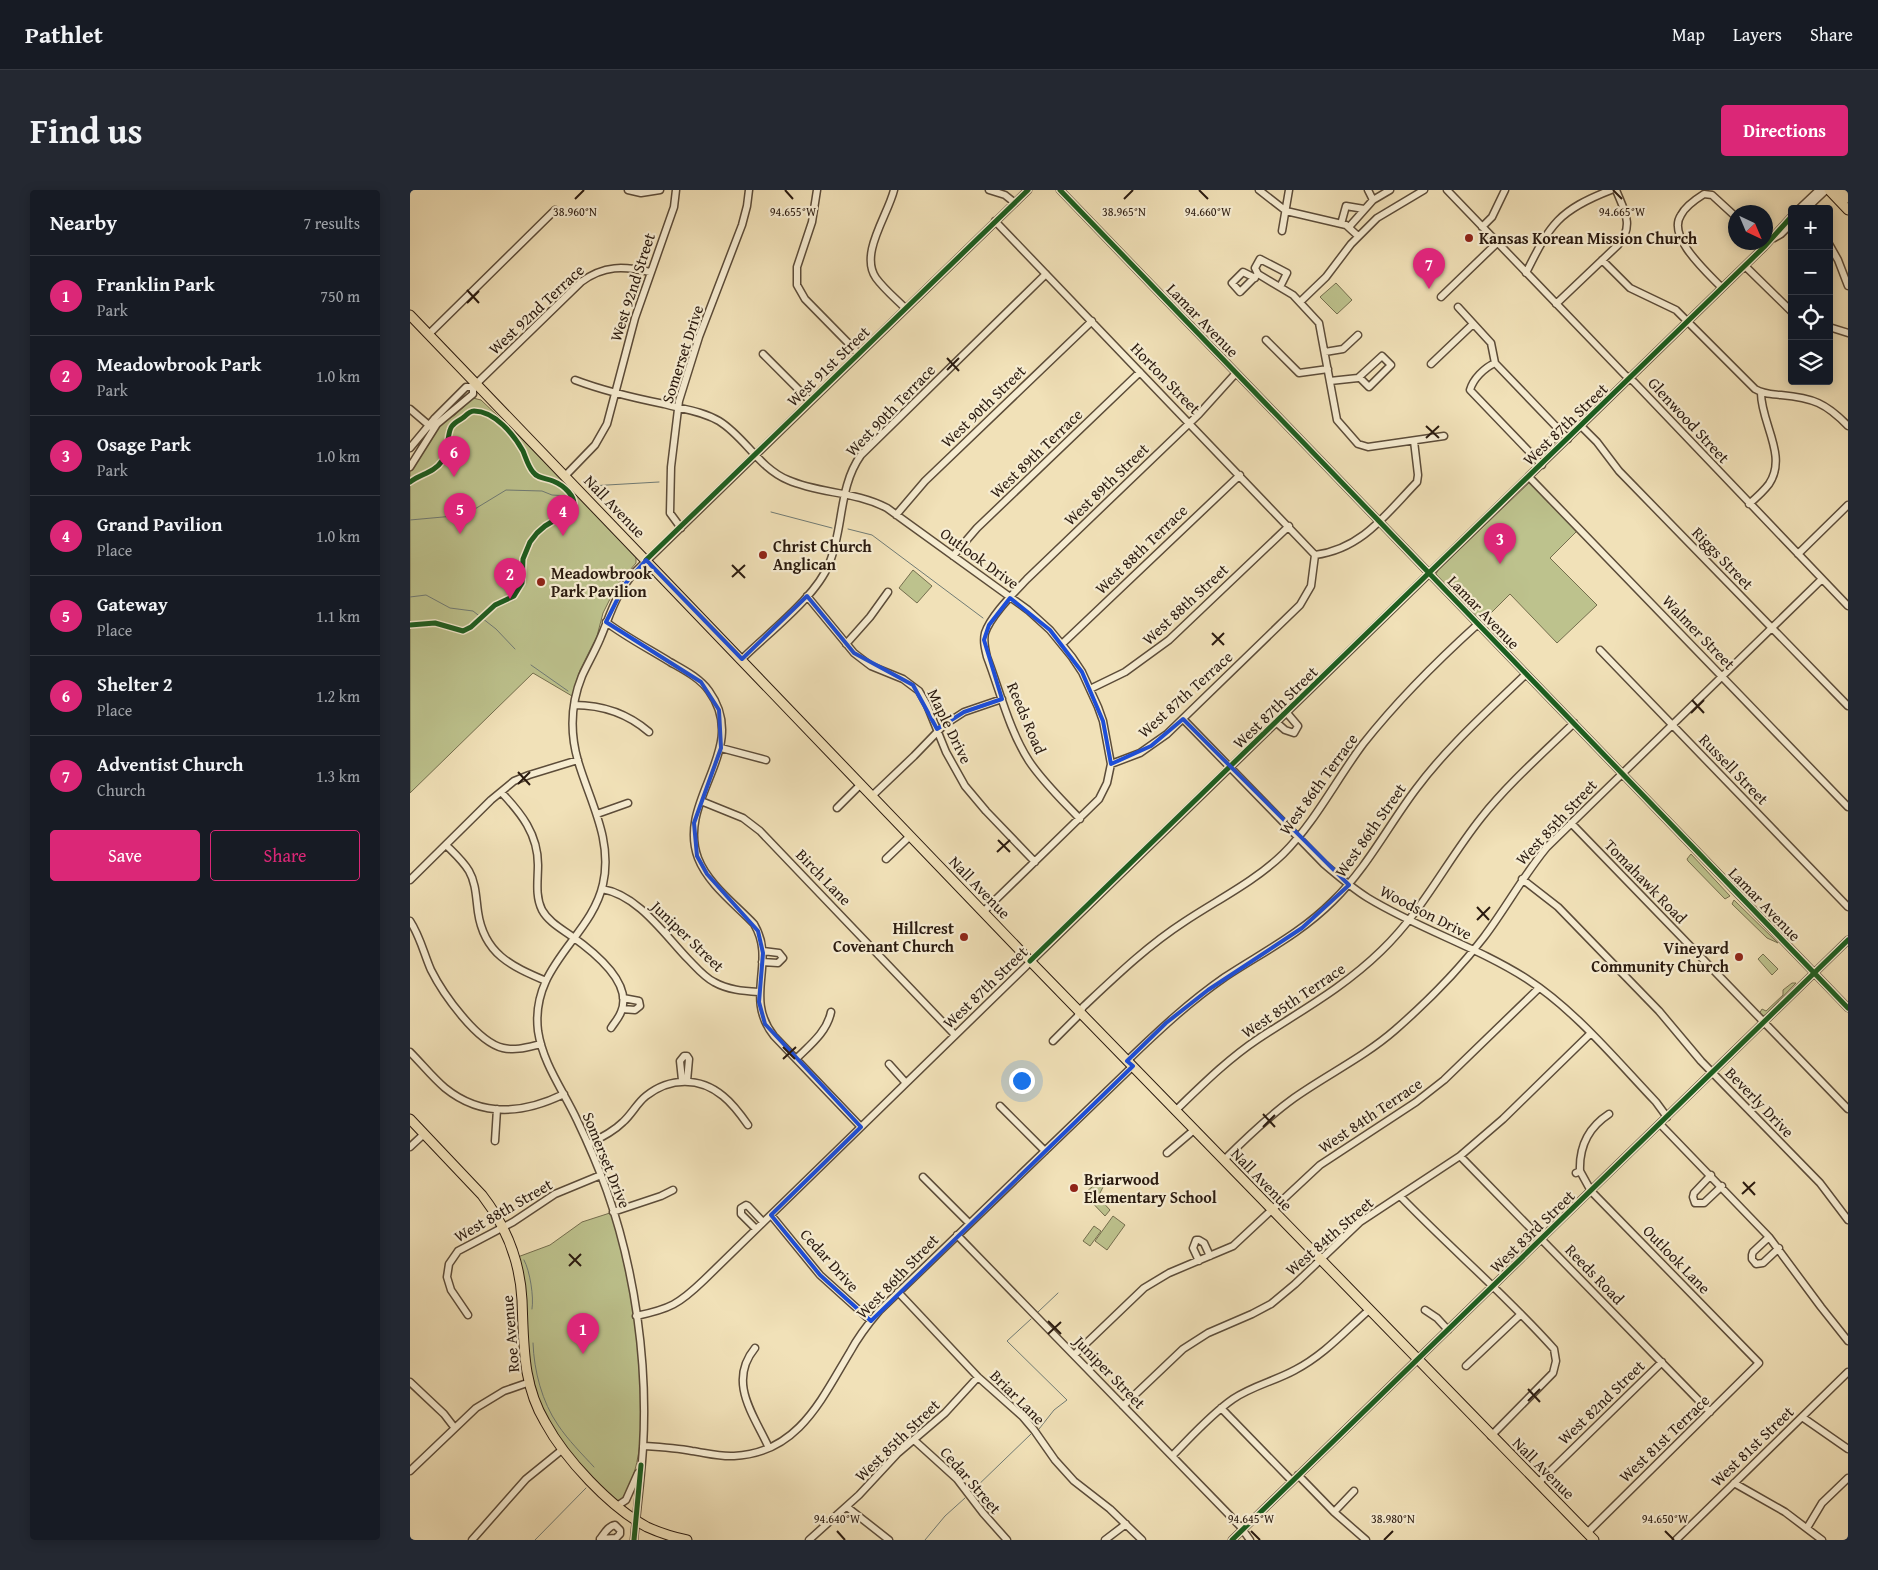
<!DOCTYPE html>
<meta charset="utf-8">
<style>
body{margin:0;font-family:"Gentium Book Plus",serif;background:#242831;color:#f1f3f6}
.controls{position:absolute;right:15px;top:15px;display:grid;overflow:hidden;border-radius:5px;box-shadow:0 2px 12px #0003}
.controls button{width:45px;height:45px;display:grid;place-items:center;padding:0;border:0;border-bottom:1px solid #363941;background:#171b24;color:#f1f3f6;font:25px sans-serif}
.compass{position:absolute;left:1318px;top:15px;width:45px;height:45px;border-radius:50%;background:#171b24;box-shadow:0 2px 12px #0003;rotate:136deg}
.you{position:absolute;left:611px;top:890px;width:18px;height:18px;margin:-12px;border:4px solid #fff;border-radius:50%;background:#1a73e8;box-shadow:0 0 0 8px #1a73e833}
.badge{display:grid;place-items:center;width:32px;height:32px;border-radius:50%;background:#db2777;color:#fff;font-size:16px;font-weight:700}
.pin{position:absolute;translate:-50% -41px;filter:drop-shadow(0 1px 2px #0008)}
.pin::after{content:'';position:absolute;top:26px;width:18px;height:15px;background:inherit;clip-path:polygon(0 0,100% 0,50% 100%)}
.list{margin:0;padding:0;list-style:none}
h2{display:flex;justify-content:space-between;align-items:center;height:65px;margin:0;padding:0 20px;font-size:21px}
h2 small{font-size:16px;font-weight:400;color:#9ea1a6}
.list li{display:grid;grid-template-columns:32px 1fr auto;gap:15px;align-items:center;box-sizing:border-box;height:80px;padding:0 20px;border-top:1px solid #363941}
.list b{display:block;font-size:19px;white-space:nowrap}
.list p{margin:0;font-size:16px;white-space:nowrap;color:#9ea1a6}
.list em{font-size:16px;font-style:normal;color:#9ea1a6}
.actions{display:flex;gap:10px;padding:15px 20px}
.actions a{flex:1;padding:11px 0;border:1px solid #db2777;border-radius:5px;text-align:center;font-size:18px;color:#db2777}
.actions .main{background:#db2777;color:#fff}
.icon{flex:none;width:28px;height:28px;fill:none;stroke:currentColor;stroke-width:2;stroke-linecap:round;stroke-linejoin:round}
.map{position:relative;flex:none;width:1438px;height:1350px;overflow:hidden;border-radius:5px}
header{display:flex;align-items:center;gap:30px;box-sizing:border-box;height:70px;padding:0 25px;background:#171b24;border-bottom:1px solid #363941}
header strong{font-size:24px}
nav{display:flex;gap:28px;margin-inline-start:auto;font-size:18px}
.intro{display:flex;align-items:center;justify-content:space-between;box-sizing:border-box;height:120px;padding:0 30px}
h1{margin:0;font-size:35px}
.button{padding:12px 22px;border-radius:5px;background:#db2777;color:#fff;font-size:18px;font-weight:700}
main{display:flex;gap:30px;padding:0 30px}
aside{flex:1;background:#171b24;border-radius:5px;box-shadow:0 2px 12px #0003}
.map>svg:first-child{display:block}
.green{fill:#bdc28d;stroke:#746e4e}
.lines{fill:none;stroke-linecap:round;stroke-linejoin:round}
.stream{stroke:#707b75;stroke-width:1}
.minor-casing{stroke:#5c4c39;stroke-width:9}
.major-casing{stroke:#2a1a0f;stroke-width:11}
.minor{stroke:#f6ecd1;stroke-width:6}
.major{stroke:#f1e1b8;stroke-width:9}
.cycleway-casing{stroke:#f6ecd1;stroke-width:8}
.cycleway{stroke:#1b5e20;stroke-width:5}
.marked{fill:none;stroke:#1d4ed8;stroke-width:4;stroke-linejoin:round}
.ticks{fill:none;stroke:#2a1a0f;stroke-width:2}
.poi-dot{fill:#8f2418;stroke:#f6ecd1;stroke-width:2}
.labels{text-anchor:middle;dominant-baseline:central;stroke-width:4.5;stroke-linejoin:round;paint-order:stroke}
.poi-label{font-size:16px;font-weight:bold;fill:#2a1a0f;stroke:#f6ecd1;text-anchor:start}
.street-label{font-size:16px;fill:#2a1a0f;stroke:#f6ecd1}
.ticks-label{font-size:12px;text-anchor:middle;fill:#2a1a0f;stroke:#f6ecd1;stroke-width:4.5;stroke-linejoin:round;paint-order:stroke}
</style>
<header>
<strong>Pathlet</strong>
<nav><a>Map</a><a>Layers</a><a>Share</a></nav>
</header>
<div class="intro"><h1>Find us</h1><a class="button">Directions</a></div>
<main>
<aside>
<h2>Nearby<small>7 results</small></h2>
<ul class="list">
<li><span class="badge">1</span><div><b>Franklin Park</b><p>Park</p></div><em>750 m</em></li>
<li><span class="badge">2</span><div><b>Meadowbrook Park</b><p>Park</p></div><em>1.0 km</em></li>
<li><span class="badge">3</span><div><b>Osage Park</b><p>Park</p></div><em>1.0 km</em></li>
<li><span class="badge">4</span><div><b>Grand Pavilion</b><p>Place</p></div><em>1.0 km</em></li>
<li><span class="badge">5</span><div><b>Gateway</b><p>Place</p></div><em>1.1 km</em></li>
<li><span class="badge">6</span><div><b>Shelter 2</b><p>Place</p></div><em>1.2 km</em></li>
<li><span class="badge">7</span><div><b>Adventist Church</b><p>Church</p></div><em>1.3 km</em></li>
</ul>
<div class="actions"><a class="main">Save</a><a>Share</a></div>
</aside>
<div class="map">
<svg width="1438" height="1350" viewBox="0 0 1438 1350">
<rect width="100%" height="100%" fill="#f1e1b8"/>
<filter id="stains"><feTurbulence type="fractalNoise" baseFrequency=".004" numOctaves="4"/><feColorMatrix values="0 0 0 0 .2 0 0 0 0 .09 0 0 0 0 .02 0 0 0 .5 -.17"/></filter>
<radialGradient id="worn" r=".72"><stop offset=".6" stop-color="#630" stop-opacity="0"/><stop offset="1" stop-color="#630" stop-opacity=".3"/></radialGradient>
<path class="green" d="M926,93L942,110L927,124L910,107Z
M63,208L71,210L125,261L226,367V373L207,395L193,423L187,446L170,480L162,506L123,483L0,603V283L1,278L9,269L28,236L45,225Z
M1119,293H1122L1168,340L1140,368L1187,415L1147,453L1100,404L1071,433L1029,389L1026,384L1028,380Z
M503,380L522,396L507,413L489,398Z
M1281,664L1320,706L1315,709L1278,671L1277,669Z
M1324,710L1368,753L1357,748L1322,714Z
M1353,764L1368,779L1362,785L1348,769Z
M1382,793H1386L1355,825L1352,826L1349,824L1352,819L1356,821L1373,805V800Z
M693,987L698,992L693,997L688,1007L700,1020L695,1026L674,1004Z
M203,1022C222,1081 254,1264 209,1312L189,1300L142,1244L120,1192L105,1068L140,1055L172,1032Z
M703,1026L715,1035L697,1060L685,1051Z
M684,1036L691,1041L680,1056L673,1051Z"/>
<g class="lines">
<path class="stream" d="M180,296L249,292
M361,322L422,338
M0,330L55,325L96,300L132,301L142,305L159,306
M438,339L462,345L573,428
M0,407L16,405L40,418L63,421L86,439L105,459
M121,475L158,501
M114,1070C120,1081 124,1107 122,1119
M628,1122L648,1103
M621,1129L597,1151L657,1210L644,1220L629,1239
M123,1153C124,1181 132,1212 148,1235C158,1250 172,1264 184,1277
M562,1301L621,1244
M125,1350L176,1298
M515,1350L535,1326L555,1308"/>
<g class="minor-casing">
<path id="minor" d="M218,0L231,3L250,0
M407,0L402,32L387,77V95L395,109L449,164
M484,0C478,25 449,64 466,88C474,99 486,109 495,118
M579,0L595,5L605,13
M650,0L1438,818
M849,0L876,21L936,35L948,46
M958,0L963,10
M1037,0L1215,185L1224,192L1438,416
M1389,19L1409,0
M1396,19L1416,0
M585,31L905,365
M931,34L936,16L954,19
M939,37L963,10L980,0
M1072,37L1082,27L1095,0
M872,41L879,0
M1364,48L1371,44L1382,33
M1419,54L1428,70L1438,96
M1192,70L1220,98L1266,120L1345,199C1353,204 1361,204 1371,205C1403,208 1416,213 1438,236
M1335,76L1382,122
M1116,83C1140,34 1149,20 1201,0
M848,84L883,105L909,133L927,230L948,254L958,257L1034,246
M848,84L845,78L850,69L877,83L870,97
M845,88L833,82L822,93L830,102L848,84
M1312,98C1299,84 1256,47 1271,25C1275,17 1286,9 1294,4L1302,5L1326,27
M1031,107L1087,53
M890,112L916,87L941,54L967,28L1014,0
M1146,114L1208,55C1225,36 1214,20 1206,0
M1048,117L1081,153L1085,173L1158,249
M1419,137L1438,143
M19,144L145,20
M856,150L889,183L918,179
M915,162L933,159L948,145
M353,164L400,211
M1085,173C1074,178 1063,189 1060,200L1132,275
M1021,174L1063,134
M165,190C194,201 224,208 254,214C272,219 292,221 309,231C335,247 349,278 378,290C410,304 444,301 477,318L618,420L640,440L662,467L672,482L688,517L693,531L701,574L697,593L689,609L573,722
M920,191L948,188L972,166L981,175L959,197L949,187
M0,219L21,237
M1171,236L1187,252L1209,281L1438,516
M0,258L25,228L56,197H63
M1124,267L1151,241
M0,277L27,234L63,204V197L171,92C194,75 214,76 240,82
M155,286L185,255L197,234L225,128L264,17L266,0
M1119,287L1438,617
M1339,314C1346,308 1353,302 1359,294C1378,266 1351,233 1351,203
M486,325L515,291L682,131
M271,338L260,323L261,277L269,211L289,147L332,35L337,16L339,0
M1388,364L1438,315
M905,365C952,359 976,324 1007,292L1008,285L1004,251
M543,366L567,338L730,182
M397,406L444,463L461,476L493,489L509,501L517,515L536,562L555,596L576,621L625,672
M196,432C216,447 239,459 260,472C274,480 290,488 299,501C341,559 266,609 288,668C298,694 325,714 344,734C367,772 333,807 364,846L451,937
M436,454L460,427L478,402
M652,454L830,285
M1190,460L1438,717
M332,469C358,443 406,407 419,374C434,339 428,297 451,265L636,84
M680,499L715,482L759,450L879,336
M164,515C192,515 217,523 239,542
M773,529L914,674C928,686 942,698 958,708C1009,739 1067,757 1117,789C1165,820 1207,871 1246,912L1257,927
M867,533L875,540L884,543L888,536L877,523
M311,558L356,570
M701,574L730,563L757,544L890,415L901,396L905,365
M91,602C111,623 128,644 128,675C128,690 125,706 132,720C138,731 150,738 160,745C180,759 224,792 211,822C209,828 204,833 201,838
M462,606L504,566L534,535L554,522L592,509
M291,611L333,628L350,641L545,845
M427,618L451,594
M187,624L218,613
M670,629C652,610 633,592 619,571C599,540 590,501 577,467C575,459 573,451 575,443C581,425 604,403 617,389L789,224L826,183
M1161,633L1438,919
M36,655C44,663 53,671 59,681C66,693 66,708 68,722C74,764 101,776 136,791
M476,669L500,646
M1112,689L1148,717L1249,821L1291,871L1410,993L1438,1030
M0,690L81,610L104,591L119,585L168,570
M192,699C228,705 254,744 278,769C286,777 294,787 304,792C318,800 334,801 349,802
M0,731C10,746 14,764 21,780C33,804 67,852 93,858C106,861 118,857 131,854
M352,772L368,773L373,768L369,763L353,761
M212,819L225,820L230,816L229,811L213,808
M643,851L667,827L673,817C705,787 737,756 774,732C807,710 844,692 873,664C906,631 926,590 953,554C987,511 1027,471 1068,434
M0,862C12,874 22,887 35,898C72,928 113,924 154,904
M386,869C400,855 417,842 421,822
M717,871C748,841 779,812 815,787C853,762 890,744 923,711C957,678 978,636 1006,599C1038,556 1078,521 1116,484
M479,874L496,893
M272,890L270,871L274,866H277L279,869L277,891
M590,916L635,961
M765,921C792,895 818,869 848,849C892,820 933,798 971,761C1012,722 1036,672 1071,628C1098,594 1132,564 1164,533
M1250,934L1359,1047L1411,1117L1438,1151
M85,951L87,919
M178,954C191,948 203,942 213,932C222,924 227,913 236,906C260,887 290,887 313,906C323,914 331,925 338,935
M0,957L14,944
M757,963L784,940
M1050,966L1300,1222
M814,970C836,948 859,926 884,908C918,884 954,867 985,840C1017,812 1048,781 1074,747C1096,718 1113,686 1137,657L1412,389
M1170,981L1181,1001L1349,1173L1177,1343
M1166,983L1170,981C1169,956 1179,937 1199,924
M1301,985L1284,1003L1283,1007L1285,1013H1294L1312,996
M513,987L559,1033
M990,1006C1040,1058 1096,1105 1144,1159L1146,1171L1143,1183L1081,1246
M203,1022L251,1006L263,1000
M361,1025L410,1085L461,1131
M346,1039L331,1024V1018L336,1015L338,1016L353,1032
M547,1045L830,1336L840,1350
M1359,1047L1343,1062L1342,1065V1069L1346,1074L1353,1073L1369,1058
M789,1071L783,1058L786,1050H789L794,1053L800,1066
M488,1102L568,1187L613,1227L624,1240L645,1270L664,1291L700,1319L732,1350
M1015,1120L1027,1128L1038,1140
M58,1125L41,1100L37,1087L39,1074L48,1061L103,1032L145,1004L191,985
M226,1126C260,1119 269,1114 294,1090L1354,57L1382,26
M345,1158C317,1192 344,1225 359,1258
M664,1165L734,1098L759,1083L823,1056L910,975L1006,912L1034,890L1129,798
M1056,1176L1111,1124
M0,1192L34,1224L44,1237
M713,1216L773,1159L798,1143L842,1124L861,1114L885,1094L950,1032L1050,966L1093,929L1180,844
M811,1218L882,1291
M1392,1227L1438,1259
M504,1250L547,1289L573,1323L597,1350
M233,1256C249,1257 266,1258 282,1261C296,1263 310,1267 324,1266C388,1263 411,1210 440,1162C448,1147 458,1134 469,1121L723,876
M762,1266C781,1247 800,1225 823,1209C842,1196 865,1191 885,1180C914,1165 935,1141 959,1120
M0,1281L66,1218L94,1201L120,1192
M888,1285L924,1322L956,1350
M1128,1293L1252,1172
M1324,1293L1375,1322L1412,1350
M207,1316L216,1310L228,1283
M437,1317L479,1350
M924,1322L944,1301
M1397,1338L1412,1313L1438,1288
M62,1350L116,1289L153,1259
M190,1350V1349C194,1344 198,1336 205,1335L210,1340V1344L206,1348L190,1349
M224,1350C227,1319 231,1289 233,1258C238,1173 225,1081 197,1001C188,976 178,953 167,930C153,900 133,874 128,841C120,775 181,748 193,694C203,650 180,612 168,571C160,543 161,513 172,486C178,473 185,461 190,449C201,423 204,408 222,385L618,0
M399,1350L449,1305L488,1263L535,1223L568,1187
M695,1350L716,1334
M822,1350L1438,750
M1266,1350L1438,1182"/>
</g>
<g class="major-casing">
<path id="major" d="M1419,0L1438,20
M1430,0L1438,8
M0,125L624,775L1184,1350
M0,929L72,1005C96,1036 110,1071 112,1110C113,1134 113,1159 117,1182C120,1199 126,1217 135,1232C155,1269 200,1317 237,1337C250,1343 263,1347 277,1350"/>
</g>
<use href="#minor" class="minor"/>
<use href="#major" class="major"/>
<g class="cycleway-casing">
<path id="cycleway" d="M650,0L1438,818
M0,292C10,284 24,283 32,271C39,261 37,241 42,236C45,232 50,230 54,227C57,224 60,221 64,221C85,221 104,245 113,261C116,268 118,276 123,282C128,289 136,288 143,291C153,295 168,307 163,319L135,336L127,343L120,352L113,369L112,393L104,406L85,415L61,437L53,441L25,433L0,435
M236,370L618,0
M620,771L1354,57L1382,26
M224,1350L231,1275
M822,1350L1438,750"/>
</g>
<use href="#cycleway" class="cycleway"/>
</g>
<path class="marked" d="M236,370L332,469L397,406L444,463L503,495L527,539L554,522L592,509L574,450L579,435L600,408L640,440L672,482L693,531L701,574L741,556L773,529L939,695L892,738L798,800L756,833L717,871L723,876L461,1131L410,1085L361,1025L451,937L355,834L349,812L353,763L348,741L297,684L287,666L284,633L311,558L309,520L291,492L196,432L215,394Z"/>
<path class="ticks" d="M375,0L383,9M789,0L798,9M1203,0L1212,9M165,9L174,0M714,9L723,0M57,100L69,113M57,113L69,101M537,168L549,181M537,180L549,168M1016,236L1029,248M1016,248L1029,236M322,375L335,388M322,387L335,375M802,443L814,455M802,455L814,443M1282,510L1294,523M1281,523L1294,510M108,582L120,595M108,594L120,582M588,650L600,662M587,662L600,650M1067,717L1079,730M1067,730L1080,717M373,857L385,869M373,869L386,857M853,924L865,937M853,937L865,925M1333,992L1345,1005M1332,1004L1345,992M159,1064L171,1076M159,1076L171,1064M638,1131L651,1144M638,1144L651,1132M1118,1199L1130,1212M1118,1211L1130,1199M427,1341L435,1350M841,1341L850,1350M1255,1341L1264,1350M974,1350L983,1341"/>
<g class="poi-dot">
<circle cx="1059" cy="48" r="5"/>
<circle cx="353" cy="365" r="5"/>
<circle cx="131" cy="392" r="5"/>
<circle cx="554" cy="747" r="5"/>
<circle cx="1329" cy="767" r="5"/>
<circle cx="664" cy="998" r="5"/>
</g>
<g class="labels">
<g class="poi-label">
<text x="1069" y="48">Kansas Korean Mission Church</text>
<text x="363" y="356">Christ Church<tspan x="363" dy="18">Anglican</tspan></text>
<text x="141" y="383">Meadowbrook<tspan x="141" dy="18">Park Pavilion</tspan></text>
<text x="544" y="738" text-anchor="end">Hillcrest<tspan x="544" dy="18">Covenant Church</tspan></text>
<text x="1319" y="758" text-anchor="end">Vineyard<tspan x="1319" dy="18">Community Church</tspan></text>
<text x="674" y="989">Briarwood<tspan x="674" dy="18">Elementary School</tspan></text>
</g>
<g class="street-label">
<text transform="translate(222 97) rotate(-72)">West 92nd Street</text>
<text transform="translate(126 119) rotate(-43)">West 92nd Terrace</text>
<text transform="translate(793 130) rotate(46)">Lamar Avenue</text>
<text transform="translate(272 164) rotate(-72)">Somerset Drive</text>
<text transform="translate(418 176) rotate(-44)">West 91st Street</text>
<text transform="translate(756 188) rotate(46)">Horton Street</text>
<text transform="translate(573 216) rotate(-44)">West 90th Street</text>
<text transform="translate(480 220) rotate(-46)">West 90th Terrace</text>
<text transform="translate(1279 230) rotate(47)">Glenwood Street</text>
<text transform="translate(1155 234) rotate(-44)">West 87th Street</text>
<text transform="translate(626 263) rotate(-44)">West 89th Terrace</text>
<text transform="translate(696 294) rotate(-44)">West 89th Street</text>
<text transform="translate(205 316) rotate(46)">Nall Avenue</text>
<text transform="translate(731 359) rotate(-44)">West 88th Terrace</text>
<text transform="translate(570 368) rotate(36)">Outlook Drive</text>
<text transform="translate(1313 368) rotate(46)">Riggs Street</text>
<text transform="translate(775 414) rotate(-43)">West 88th Street</text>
<text transform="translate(1074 422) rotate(46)">Lamar Avenue</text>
<text transform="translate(1289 442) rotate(46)">Walmer Street</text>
<text transform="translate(775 504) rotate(-42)">West 87th Terrace</text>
<text transform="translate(865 517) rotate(-44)">West 87th Street</text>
<text transform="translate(617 528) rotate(67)">Reeds Road</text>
<text transform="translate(540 536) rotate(64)">Maple Drive</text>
<text transform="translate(1324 579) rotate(46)">Russell Street</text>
<text transform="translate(908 594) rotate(-54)">West 86th Terrace</text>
<text transform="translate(1146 632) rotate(-47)">West 85th Street</text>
<text transform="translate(960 640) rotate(-55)">West 86th Street</text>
<text transform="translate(414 687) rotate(46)">Birch Lane</text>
<text transform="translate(1236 691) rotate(46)">Tomahawk Road</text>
<text transform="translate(570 697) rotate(46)">Nall Avenue</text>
<text transform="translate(1355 714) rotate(46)">Lamar Avenue</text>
<text transform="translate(1016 722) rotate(27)">Woodson Drive</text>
<text transform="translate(278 746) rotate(44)">Juniper Street</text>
<text transform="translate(575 797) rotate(-44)">West 87th Street</text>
<text transform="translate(883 810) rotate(-34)">West 85th Terrace</text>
<text transform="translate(1350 912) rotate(46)">Beverly Drive</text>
<text transform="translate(960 925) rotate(-34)">West 84th Terrace</text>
<text transform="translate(197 970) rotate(68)">Somerset Drive</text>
<text transform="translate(852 989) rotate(46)">Nall Avenue</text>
<text transform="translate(93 1020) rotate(-30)">West 88th Street</text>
<text transform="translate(1122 1041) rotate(-44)">West 83rd Street</text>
<text transform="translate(919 1046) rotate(-41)">West 84th Street</text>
<text transform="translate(1267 1069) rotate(46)">Outlook Lane</text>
<text transform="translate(420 1070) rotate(48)">Cedar Drive</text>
<text transform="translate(1185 1084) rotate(46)">Reeds Road</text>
<text transform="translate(487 1086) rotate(-46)">West 86th Street</text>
<text transform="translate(100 1144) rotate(-95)">Roe Avenue</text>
<text transform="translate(700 1182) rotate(46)">Juniper Street</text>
<text transform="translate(608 1207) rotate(45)">Briar Lane</text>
<text transform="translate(1191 1212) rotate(-44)">West 82nd Street</text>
<text transform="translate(1254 1248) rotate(-44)">West 81st Terrace</text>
<text transform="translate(487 1250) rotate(-44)">West 85th Street</text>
<text transform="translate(1342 1256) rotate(-44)">West 81st Street</text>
<text transform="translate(1134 1278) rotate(45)">Nall Avenue</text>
<text transform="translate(561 1290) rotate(49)">Cedar Street</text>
</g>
</g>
<g class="ticks-label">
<text x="165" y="26">38.960°N</text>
<text x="714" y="26">38.965°N</text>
<text x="383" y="26">94.655°W</text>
<text x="798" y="26">94.660°W</text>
<text x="1212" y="26">94.665°W</text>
<text x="427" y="1333">94.640°W</text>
<text x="841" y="1333">94.645°W</text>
<text x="1255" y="1333">94.650°W</text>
<text x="983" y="1333">38.980°N</text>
</g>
<rect width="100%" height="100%" filter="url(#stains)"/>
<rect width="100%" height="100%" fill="url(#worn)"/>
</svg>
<div class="controls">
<button>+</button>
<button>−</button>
<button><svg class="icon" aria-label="locate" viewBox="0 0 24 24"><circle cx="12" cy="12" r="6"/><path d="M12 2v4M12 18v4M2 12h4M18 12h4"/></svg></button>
<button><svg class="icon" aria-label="layers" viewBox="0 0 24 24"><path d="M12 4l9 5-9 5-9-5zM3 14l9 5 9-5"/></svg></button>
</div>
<svg class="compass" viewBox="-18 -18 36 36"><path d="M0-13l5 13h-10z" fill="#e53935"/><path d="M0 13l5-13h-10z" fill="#9ea1a6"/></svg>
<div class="you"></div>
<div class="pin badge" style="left:173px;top:1164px">1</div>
<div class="pin badge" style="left:100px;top:409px">2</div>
<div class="pin badge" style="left:1090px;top:374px">3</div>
<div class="pin badge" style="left:153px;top:346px">4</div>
<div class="pin badge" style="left:50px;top:344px">5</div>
<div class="pin badge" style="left:44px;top:287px">6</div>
<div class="pin badge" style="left:1019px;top:99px">7</div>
</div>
</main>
